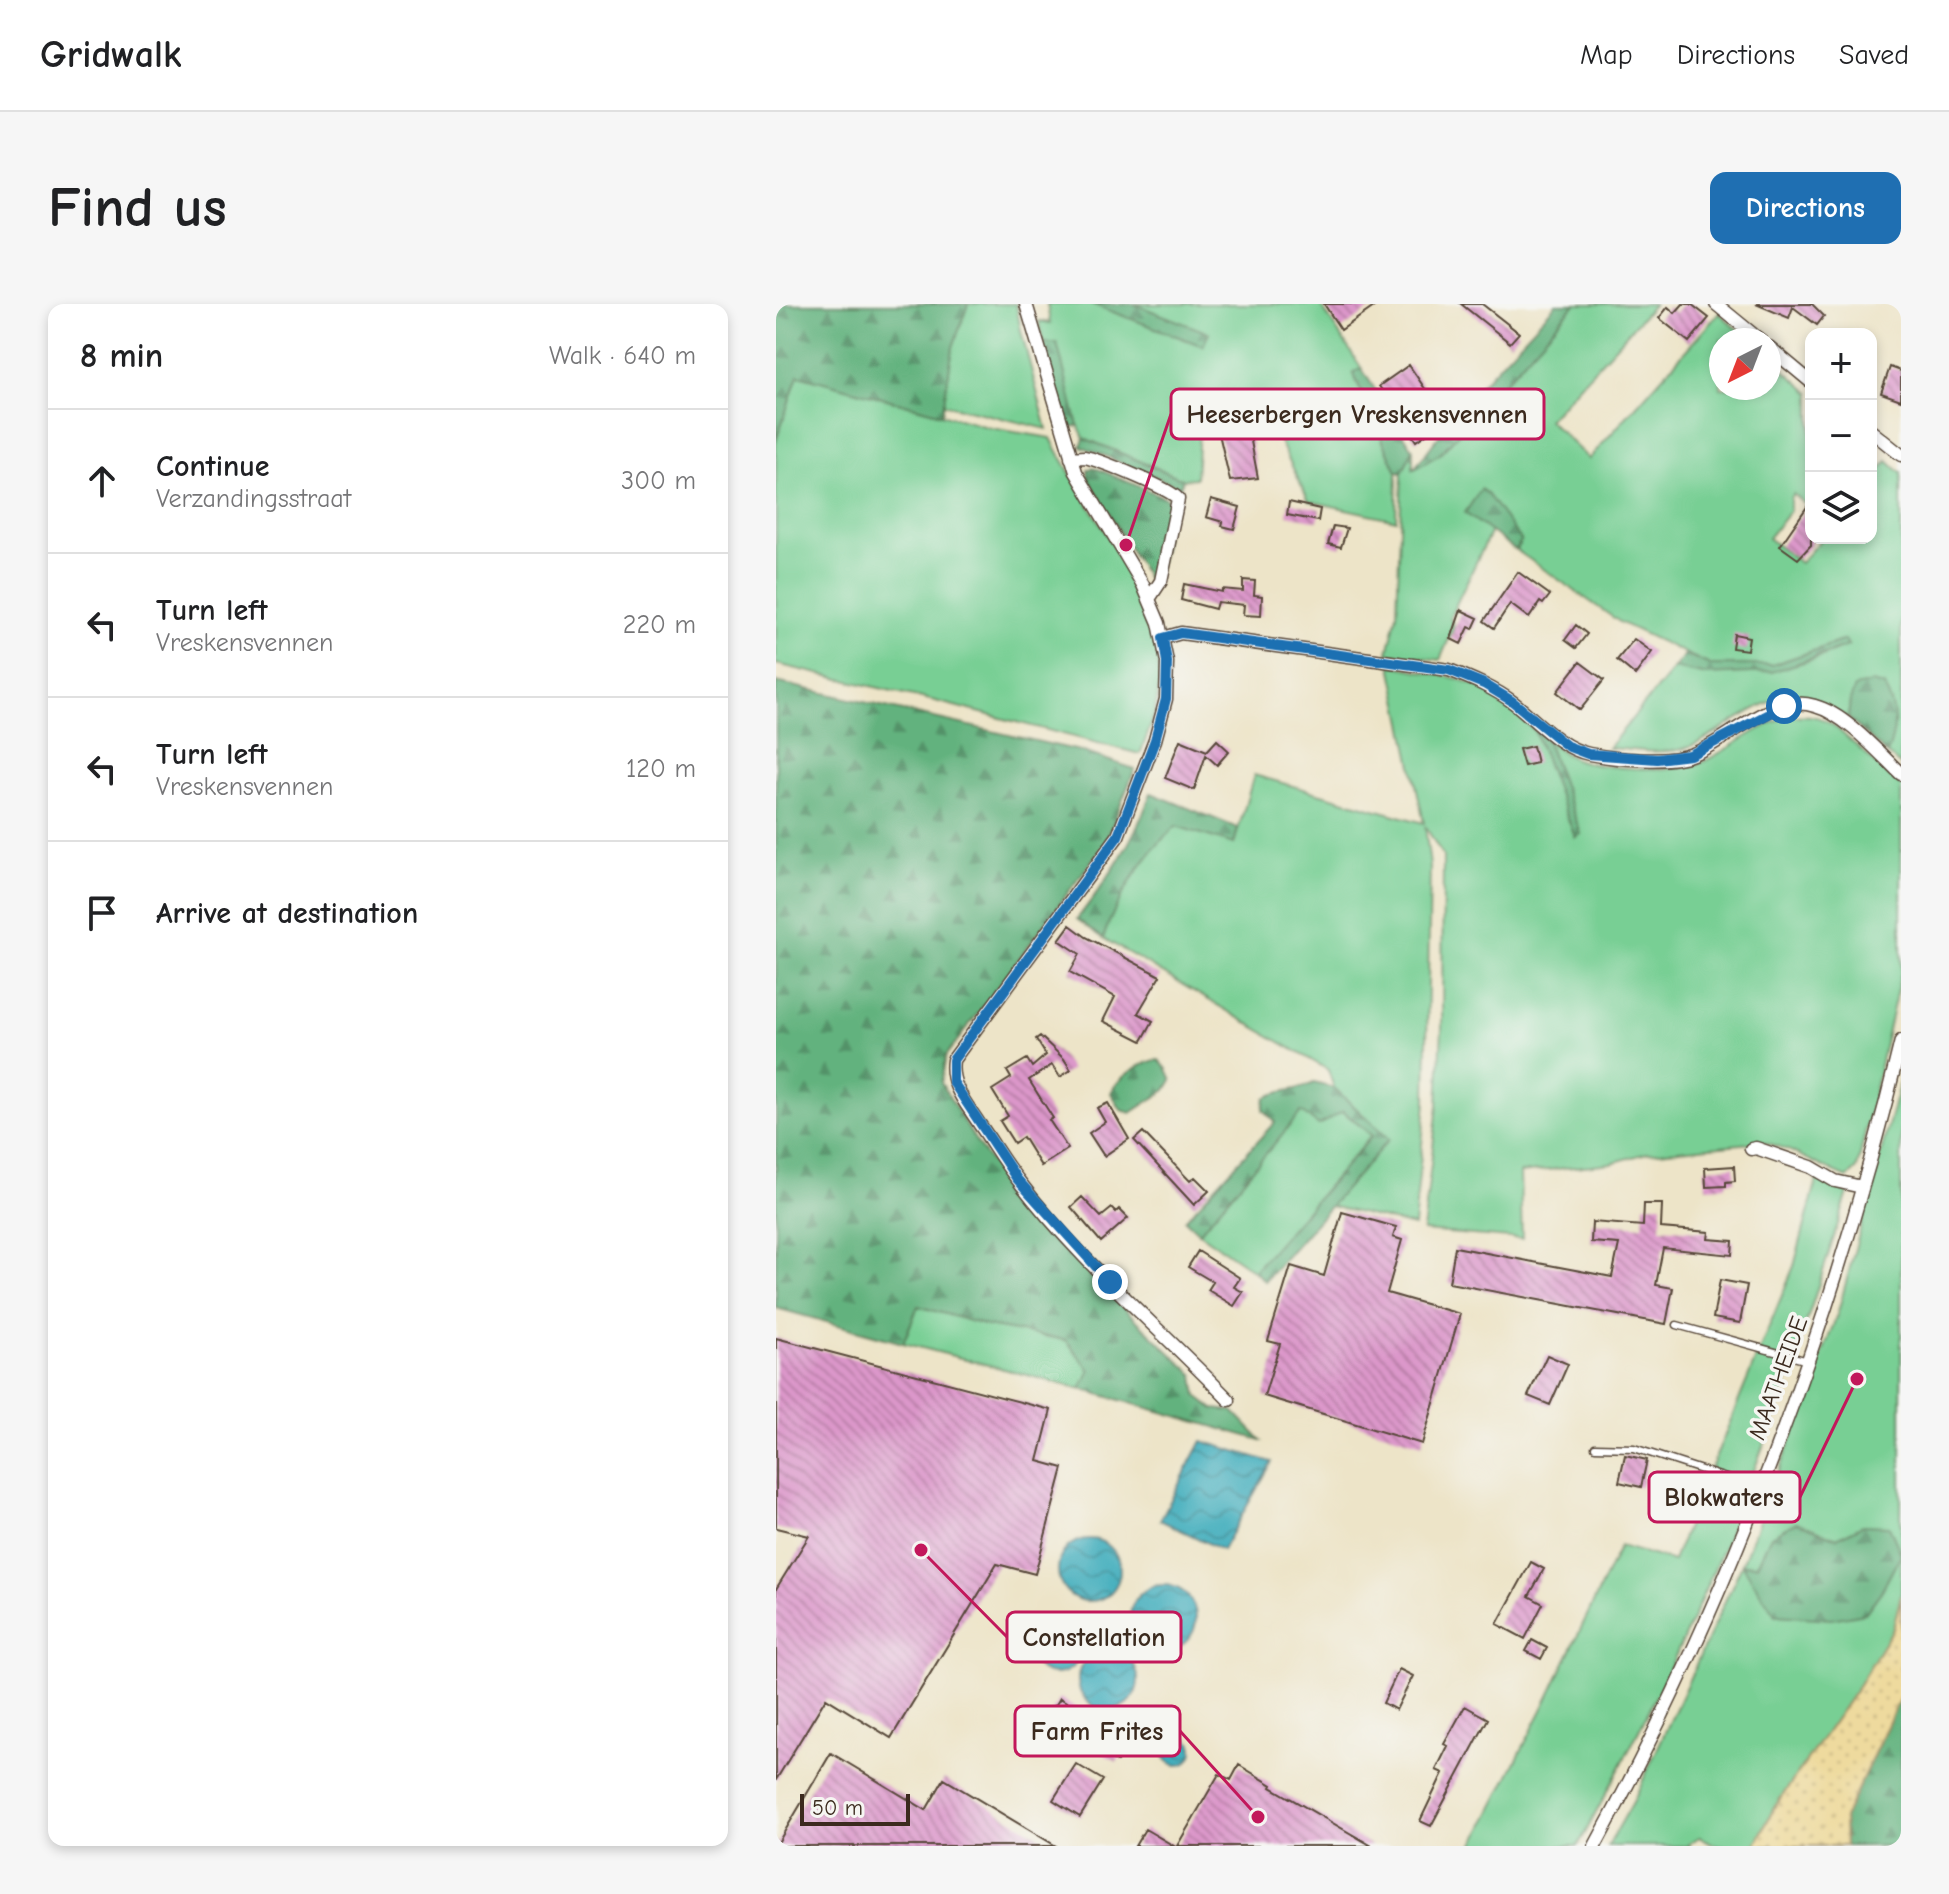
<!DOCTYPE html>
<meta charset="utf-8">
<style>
body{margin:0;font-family:"Comic Neue",sans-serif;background:#f6f6f6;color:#202124}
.controls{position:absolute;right:24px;top:24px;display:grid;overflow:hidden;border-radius:16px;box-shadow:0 4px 12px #0003}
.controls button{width:72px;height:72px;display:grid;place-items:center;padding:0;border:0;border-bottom:2px solid #e0e0e0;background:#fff;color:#202124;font:40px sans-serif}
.compass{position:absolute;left:933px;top:24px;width:72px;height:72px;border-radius:50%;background:#fff;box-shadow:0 4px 12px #0003;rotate:222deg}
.scale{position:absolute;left:24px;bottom:20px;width:110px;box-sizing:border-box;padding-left:8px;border:4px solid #3b2a1e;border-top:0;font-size:22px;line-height:28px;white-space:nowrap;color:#3b2a1e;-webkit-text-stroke:6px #f6f6f2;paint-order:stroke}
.stop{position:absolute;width:24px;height:24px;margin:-18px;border:6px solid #1f6fb2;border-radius:50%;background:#fff}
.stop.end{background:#1f6fb2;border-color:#fff;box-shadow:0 2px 8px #0008}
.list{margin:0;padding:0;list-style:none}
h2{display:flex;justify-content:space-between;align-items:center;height:104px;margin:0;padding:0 32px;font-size:34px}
h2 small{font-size:26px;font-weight:400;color:#757577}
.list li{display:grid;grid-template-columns:52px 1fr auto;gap:24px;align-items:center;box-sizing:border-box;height:144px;padding:0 32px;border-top:2px solid #e0e0e0}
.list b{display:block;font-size:30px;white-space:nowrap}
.list p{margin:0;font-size:26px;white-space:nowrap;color:#757577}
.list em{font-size:26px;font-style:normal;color:#757577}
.icon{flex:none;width:44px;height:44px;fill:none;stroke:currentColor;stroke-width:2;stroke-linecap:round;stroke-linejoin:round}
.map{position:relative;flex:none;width:1125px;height:1542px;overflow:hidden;border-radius:16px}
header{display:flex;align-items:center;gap:48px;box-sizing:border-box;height:112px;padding:0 40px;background:#fff;border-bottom:2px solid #e0e0e0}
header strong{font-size:38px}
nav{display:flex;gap:44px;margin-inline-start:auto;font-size:28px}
.intro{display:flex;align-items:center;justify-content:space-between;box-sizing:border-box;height:192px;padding:0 48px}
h1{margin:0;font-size:56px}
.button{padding:20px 36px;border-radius:16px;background:#1f6fb2;color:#fff;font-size:28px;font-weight:700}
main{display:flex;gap:48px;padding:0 48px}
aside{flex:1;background:#fff;border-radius:16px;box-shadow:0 4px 12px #0003}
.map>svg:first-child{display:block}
.grass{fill:#78cf94;stroke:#5a7c59;stroke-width:2;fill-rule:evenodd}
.forest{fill:url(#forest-firs);stroke:#4e6e4e;stroke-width:2}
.sand{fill:url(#sand-dots);stroke:#94825e;stroke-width:2}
.water{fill:url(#water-waves);stroke:#3c6b6c;stroke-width:2}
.building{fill:url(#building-back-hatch)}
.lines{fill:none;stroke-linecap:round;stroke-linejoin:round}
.lane-casing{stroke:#564638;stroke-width:9}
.street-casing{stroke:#564638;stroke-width:15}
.lane{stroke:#fff;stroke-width:6}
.street{stroke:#fff;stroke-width:12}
.route{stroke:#1f6fb2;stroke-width:10}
.labels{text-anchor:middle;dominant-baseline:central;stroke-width:7;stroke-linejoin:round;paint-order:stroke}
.street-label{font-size:24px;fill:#3b2a1e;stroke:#f6f6f2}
.leader{fill:none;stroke:#c2185b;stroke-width:3}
.callout-dot{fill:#c2185b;stroke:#f6f6f2;stroke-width:3}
.callout{fill:#f6f6f2;stroke:#c2185b;stroke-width:3}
.callout-label{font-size:26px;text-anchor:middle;font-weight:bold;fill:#3b2a1e}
</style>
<header>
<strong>Gridwalk</strong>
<nav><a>Map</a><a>Directions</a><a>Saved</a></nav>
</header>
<div class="intro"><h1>Find us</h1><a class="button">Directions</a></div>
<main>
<aside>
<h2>8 min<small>Walk · 640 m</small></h2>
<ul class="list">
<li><svg class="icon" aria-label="ahead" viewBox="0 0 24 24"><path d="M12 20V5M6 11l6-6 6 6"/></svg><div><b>Continue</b><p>Verzandingsstraat</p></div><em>300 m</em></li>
<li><svg class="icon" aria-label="left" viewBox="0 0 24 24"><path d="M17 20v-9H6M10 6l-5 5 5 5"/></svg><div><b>Turn left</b><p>Vreskensvennen</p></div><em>220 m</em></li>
<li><svg class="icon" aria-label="left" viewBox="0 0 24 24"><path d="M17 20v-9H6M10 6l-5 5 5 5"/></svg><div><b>Turn left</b><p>Vreskensvennen</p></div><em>120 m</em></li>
<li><svg class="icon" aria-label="arrive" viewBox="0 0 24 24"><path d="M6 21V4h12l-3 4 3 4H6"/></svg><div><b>Arrive at destination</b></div></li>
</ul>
</aside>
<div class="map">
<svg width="1125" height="1542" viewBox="0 0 1125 1542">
<defs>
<pattern id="forest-firs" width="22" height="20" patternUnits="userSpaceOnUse" patternTransform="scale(2)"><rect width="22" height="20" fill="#62b27e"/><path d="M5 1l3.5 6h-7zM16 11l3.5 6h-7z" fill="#529167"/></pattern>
<pattern id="sand-dots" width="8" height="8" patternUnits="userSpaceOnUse" patternTransform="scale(2)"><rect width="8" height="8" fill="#eeda9e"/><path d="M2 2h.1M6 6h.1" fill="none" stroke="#cdbb88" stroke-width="1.8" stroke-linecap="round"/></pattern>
<pattern id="water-waves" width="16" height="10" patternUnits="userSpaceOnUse" patternTransform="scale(2)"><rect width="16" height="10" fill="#3dacbb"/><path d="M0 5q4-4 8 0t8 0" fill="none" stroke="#348c97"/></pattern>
<pattern id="building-back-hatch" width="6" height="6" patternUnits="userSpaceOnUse" patternTransform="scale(2)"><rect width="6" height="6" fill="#dc97ca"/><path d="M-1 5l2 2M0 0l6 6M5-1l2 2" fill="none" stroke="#b47ba3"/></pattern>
</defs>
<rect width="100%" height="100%" fill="#f6f6f2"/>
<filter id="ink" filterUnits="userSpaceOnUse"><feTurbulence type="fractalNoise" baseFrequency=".0125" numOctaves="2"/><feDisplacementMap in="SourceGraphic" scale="16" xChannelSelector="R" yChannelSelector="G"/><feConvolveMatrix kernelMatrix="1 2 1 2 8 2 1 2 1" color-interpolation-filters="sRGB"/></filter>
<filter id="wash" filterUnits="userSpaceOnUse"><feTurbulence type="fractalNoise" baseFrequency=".006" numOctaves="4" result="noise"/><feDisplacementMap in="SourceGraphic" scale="32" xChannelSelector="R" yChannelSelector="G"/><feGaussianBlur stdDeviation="1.8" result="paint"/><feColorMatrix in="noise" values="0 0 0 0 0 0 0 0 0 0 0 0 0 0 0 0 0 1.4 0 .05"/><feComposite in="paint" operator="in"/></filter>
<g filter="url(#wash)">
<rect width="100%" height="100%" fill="#ede4c8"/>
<path class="grass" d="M192,0H240L245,27L271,125L167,100L177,43Z
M271,0H316L427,42L432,29L358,0H544L586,65L577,69L621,168L620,216L533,197L489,107L424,111L420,174L407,175L308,134L267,39L263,17L274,19Z
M799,0H878L772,116L813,155L943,9L974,36H945V84H993V53L1035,89V205L1017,190L1014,194V207L992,234L1024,259L1046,234H1095V176L1112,157L1125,169V462L1111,450L1074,397L1072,414C1061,408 1050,400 1039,396C994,380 952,428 913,443C889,452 858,445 832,444L898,364C959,376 1015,368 1072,341L1069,336L996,361H934L845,319L740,246L745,236L705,186L689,209L715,227L674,313L678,323L664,356L612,349L621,310L626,169L637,145V165L664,150Z
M22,70L215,124L275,134C311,208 386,295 383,379C382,404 373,427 364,450L159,397L0,360V137Z
M615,361L683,375L705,383L735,404L758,426L799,533L805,530L770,435C778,441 786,449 795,453C817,465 899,469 922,460C963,444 1011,391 1056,420L1125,482V668L1081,865L1072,874C1042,863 1017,844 986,838L871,849L835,859L744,869L746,935L647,927L662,801L666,724L667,552L649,522L654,562L650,799L638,922L554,902L613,835L558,784L552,766L327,634C341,594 368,550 400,522L458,540L478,471L648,519Z
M1125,774V1291L1117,1325L1079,1387L998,1504L979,1542H942L923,1533L913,1540L914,1542H832L857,1498L966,1260L1013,1141L1062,1008ZM1020,1218L1061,1234L1087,1221L1125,1250L1106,1286L1090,1308L966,1260L980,1261Z
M525,807H566L596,831L478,967L423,929Z
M1042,872L1072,889C1029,1025 985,1161 927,1291C890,1376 847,1460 802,1542H697L772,1394L844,1242L897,1257L1018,962Z
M142,1002L211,1022L290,1036L314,1066L305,1085L127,1039Z"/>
<path class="forest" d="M0,0H192L177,43L166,110L22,71L0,137Z
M316,0H358L433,29L427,42Z
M780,0H799L664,150L637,166L688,99Z
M267,39H281L302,122L291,123Z
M586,65L637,145L626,169L621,168L577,68Z
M308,134L407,175L404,183L305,142Z
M317,163L388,193L395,199L385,255L379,276H372L312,173V166Z
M705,185L712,191L745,236L740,246L689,209Z
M1069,336L1072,342L996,368L931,371L898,364L909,350L934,361H996Z
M0,378L304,447L359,465L329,539L170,752L165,779C180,803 193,829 210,852C271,933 345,1002 418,1071L421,1092L438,1105L457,1107L485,1136L305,1085L314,1066L290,1036L211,1022L142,1002L127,1039L0,1004Z
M1095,379L1108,382C1121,407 1121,424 1111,450L1072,414L1074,397L1079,383Z
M758,426L770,435L805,530L799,533Z
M375,489L462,524L458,540L400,522C368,550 341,594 327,634L301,615C332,575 358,538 375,489Z
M383,756L391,765L396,776L390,786L355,809L345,806L335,789C342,773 366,757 383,756Z
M538,779L558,784L613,835L489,977L478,967L596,832L567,807L543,821L525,808L423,929L409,916L499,818L487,806L489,794C505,784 518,789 538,779Z
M1020,1218L1061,1234L1087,1221L1113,1222L1125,1250L1106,1286L1089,1309L1055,1315L999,1311L966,1260L981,1261L995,1232Z
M1125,1392V1542H1069L1068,1514Z"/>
<path class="sand" d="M1125,1292V1392L1068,1514L1069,1542H979L998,1504L1079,1387L1117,1325Z"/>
<path class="water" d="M426,1137L496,1158L446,1246L384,1216Z
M282 1266a31 31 0 1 1 62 0a31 31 0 1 1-62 0Z
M354 1314a33 33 0 1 1 66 0a33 33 0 1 1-66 0Z
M253 1344a26 26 0 1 1 52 0a26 26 0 1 1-52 0Z
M302 1376a30 30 0 1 1 60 0a30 30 0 1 1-60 0Z
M387 1446a15 15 0 1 1 30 0a15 15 0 1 1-30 0Z"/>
<g id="blocks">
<path class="building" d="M548,0H602L565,26Z
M685,0H706L743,29L734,39Z
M907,0H915L933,14L913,38L883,14L892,3L899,9Z
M980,0H1036L1048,12L1041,21L1017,3L1013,14Z
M633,61L670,116L640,137L603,82Z
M1114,63L1125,67V96L1105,89Z
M471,116L482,174L454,177L441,121Z
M435,195L464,203L458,225L446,222L447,218L430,213Z
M1035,197V241L1022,255L1004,242Z
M513,198L544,205L542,217L511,211Z
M557,222L571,224L565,243L552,240Z
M742,268L774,291L767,300L764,298L753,314L734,300L718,324L708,317Z
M467,276L479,277L478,291L486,292L485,312L467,311L468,301L441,298L439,305L405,296L408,280L446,288V285L467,287Z
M685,306L702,314L697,325L693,323L685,340L675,335Z
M800,321L811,330L800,344L789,336Z
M958,330L973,333L971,346L956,344Z
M858,335L876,348L859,371L841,356Z
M804,358L828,376L804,406L781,388Z
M404,436L431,447L441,436L453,447L441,461L430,451L418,486L389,474Z
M757,442L761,459L748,462L743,445Z
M294,621L310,633L384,672L362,709L377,717L366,737L327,717L339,693L294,668L304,650L283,636Z
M264,732L288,755L295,766L284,773L276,761L253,776L277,814L273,816L292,845L265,862L247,833L238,839L224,817L232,812L216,786L235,774L231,767L251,755L256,763L270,751L260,735Z
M332,799L353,835L328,852L313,829L329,818L321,804Z
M367,828L414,877L419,873L433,887L418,901L358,836Z
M958,862L959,877L950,878V882L930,883L929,864Z
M306,893L325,913L336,904L340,908L343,905L352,914L325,938L295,903Z
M868,900H886L885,924L933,928L932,935L957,937L956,951L887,944L880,981L897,984L890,1020L673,979L679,943L836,973L843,940L815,938L816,918L867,922Z
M566,908L620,923L617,933L626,936L611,989L684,1010L646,1140L488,1092L504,1040L492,1037L515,962L548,972Z
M422,947L464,974L458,983L467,988L458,1002L432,986L437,978L412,963Z
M944,976L971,981L964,1019L937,1014Z
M0,1034L275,1106L262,1157L287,1164L259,1270L221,1260L115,1434L50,1394L0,1476V1285L33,1232L0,1224Z
M771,1051L792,1060L774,1101L752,1092Z
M849,1151L871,1156L865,1183L843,1178Z
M755,1258L768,1265L753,1292L767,1300L749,1335L721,1320Z
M756,1336L771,1344L765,1355L750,1347Z
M623,1365L637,1372L620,1406L607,1399Z
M284,1394L354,1437L341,1458L271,1415Z
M689,1402L712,1415L655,1522L644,1517L667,1469L660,1466L672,1442L668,1440Z
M55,1449L150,1506L168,1475L280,1542H0Z
M300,1460L327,1476L304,1513L277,1496Z
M463,1461L496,1481L495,1483L596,1542H401L443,1470L455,1476Z
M369,1525L398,1542H359Z"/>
</g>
</g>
<g filter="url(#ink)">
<use href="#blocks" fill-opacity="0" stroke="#564638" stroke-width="2"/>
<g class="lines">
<g class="lane-casing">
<path id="lane" d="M901,1021L1032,1057
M819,1143L858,1144L984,1185"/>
</g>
<g class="street-casing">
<path id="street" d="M250,0L300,168L367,281L383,319L391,358L390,395L379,436L342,532L177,756C173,782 191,800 204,821C217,839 228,859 242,876C303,957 383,1023 453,1096
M940,0L984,36
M993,43L1035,78
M1095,127L1125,151
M295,154C299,154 304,153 308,153C322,155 395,185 402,195L385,277L373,295
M387,334L405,329L673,366C696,375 718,384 738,399C761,417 784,444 813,450C840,455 892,460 917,450C954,436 996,388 1039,402C1069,410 1103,449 1125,470
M975,845L980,844L1035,863L1059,877L1086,883
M819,1542C955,1293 1059,1013 1125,737"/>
</g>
<use href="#lane" class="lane"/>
<use href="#street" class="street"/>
</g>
</g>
<g class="lines" filter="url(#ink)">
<path class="route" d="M334,978L241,875L177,778V756L342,532L379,436L390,395L391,358L387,334L405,329L673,366L708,380L736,397L791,442L812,450L881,455L914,451L1008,402"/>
</g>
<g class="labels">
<g class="street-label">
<text transform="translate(1002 1074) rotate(-70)">MAATHEIDE</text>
</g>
</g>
<path class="leader" d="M350 241L395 110M1081 1075L1024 1193M145 1246L231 1333M482 1513L404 1427"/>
<g class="callout-dot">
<circle cx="350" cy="241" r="8"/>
<circle cx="1081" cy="1075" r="8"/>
<circle cx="145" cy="1246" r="8"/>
<circle cx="482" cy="1513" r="8"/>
</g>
<g class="callout">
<rect x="395" y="85" width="373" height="50" rx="8"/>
<rect x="873" y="1168" width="151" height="50" rx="8"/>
<rect x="231" y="1308" width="174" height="50" rx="8"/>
<rect x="239" y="1402" width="165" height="50" rx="8"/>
</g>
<g class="callout-label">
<text x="581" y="119">Heeserbergen Vreskensvennen</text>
<text x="948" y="1202">Blokwaters</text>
<text x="318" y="1342">Constellation</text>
<text x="321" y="1436">Farm Frites</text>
</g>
</svg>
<div class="controls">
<button>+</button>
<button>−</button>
<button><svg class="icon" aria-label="layers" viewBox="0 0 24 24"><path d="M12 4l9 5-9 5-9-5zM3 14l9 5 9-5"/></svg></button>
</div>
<svg class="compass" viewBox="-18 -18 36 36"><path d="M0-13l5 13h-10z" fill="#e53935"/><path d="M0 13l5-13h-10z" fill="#757577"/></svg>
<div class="scale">50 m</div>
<div class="stop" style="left:1008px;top:402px"></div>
<div class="stop end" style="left:334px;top:978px"></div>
</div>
</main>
